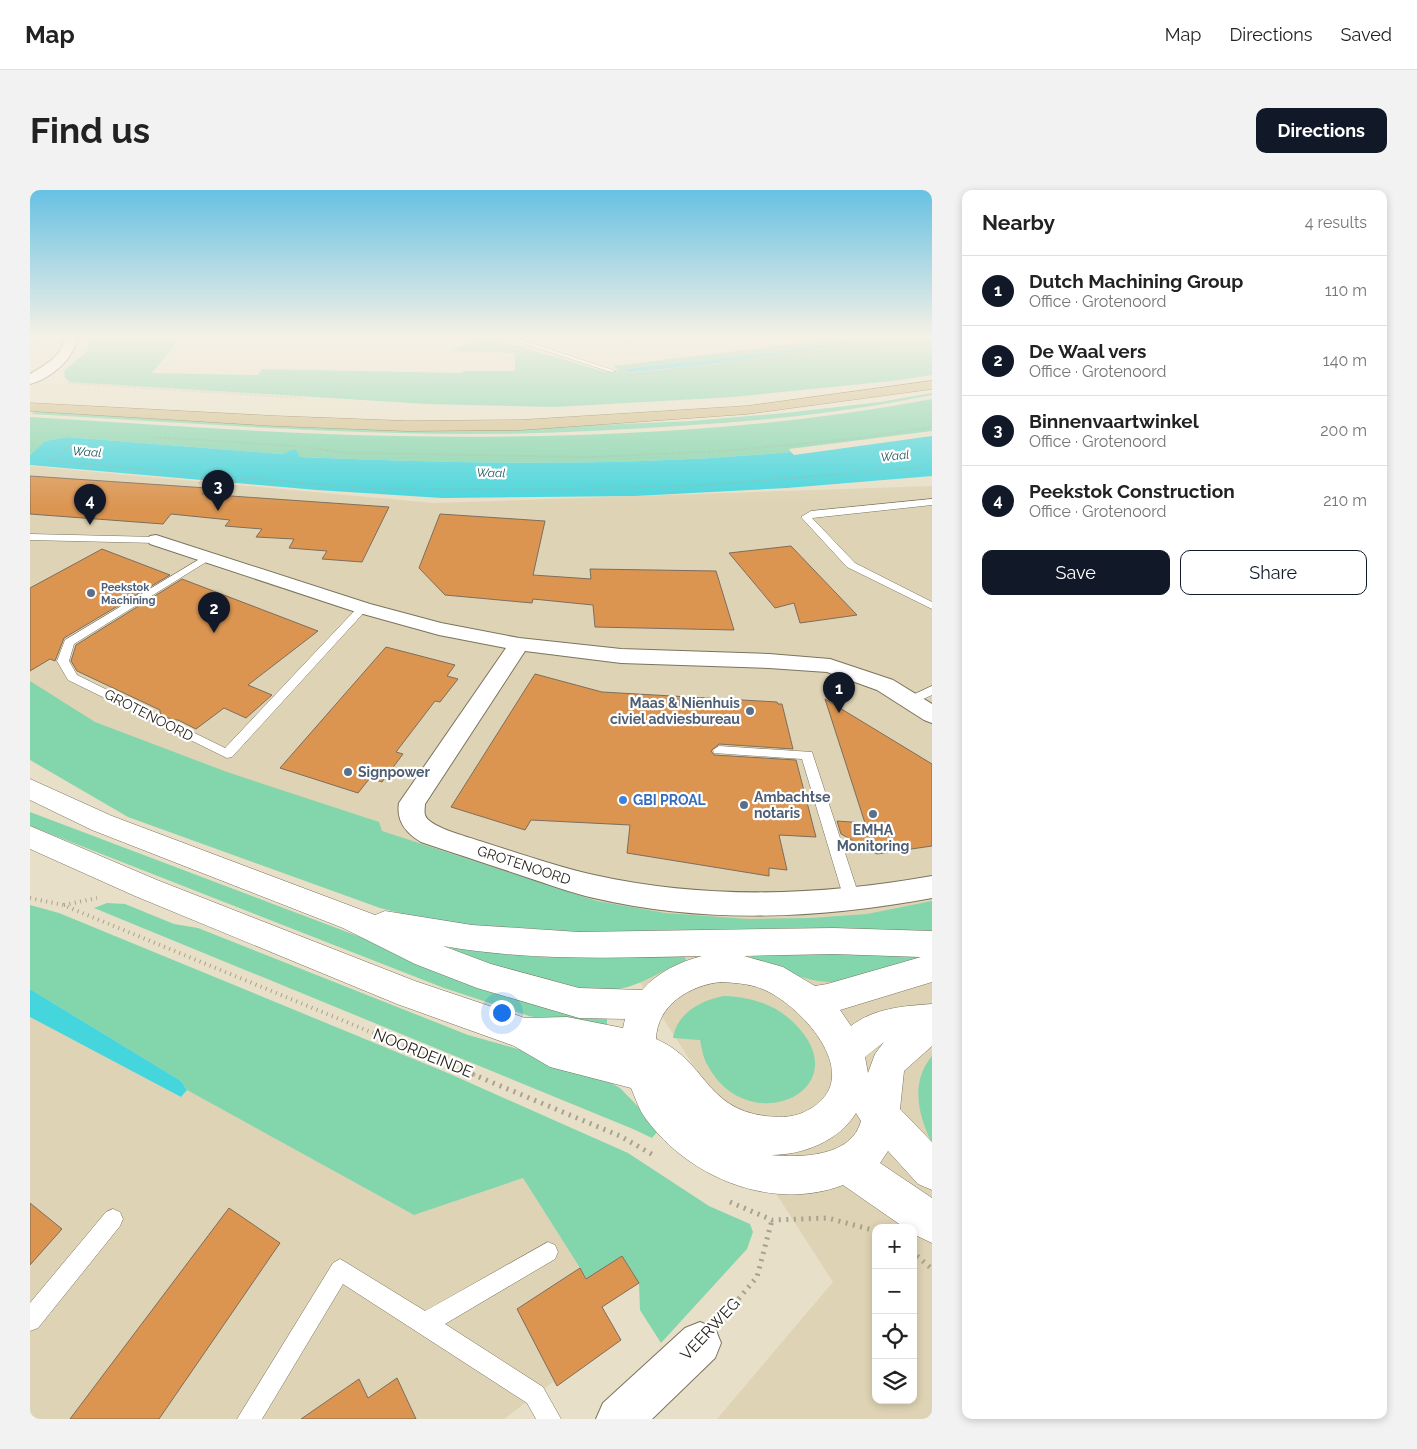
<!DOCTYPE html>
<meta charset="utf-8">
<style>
body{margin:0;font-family:Raleway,sans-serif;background:#f2f2f2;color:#222}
.controls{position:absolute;right:15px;bottom:15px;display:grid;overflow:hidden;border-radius:10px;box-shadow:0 2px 8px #0003}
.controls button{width:45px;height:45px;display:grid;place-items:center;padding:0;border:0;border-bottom:1px solid #e0e0e0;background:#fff;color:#222;font:25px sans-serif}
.you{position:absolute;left:471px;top:822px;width:18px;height:18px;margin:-12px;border:4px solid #fff;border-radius:50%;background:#1a73e8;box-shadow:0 0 0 8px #1a73e833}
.badge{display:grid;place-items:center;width:32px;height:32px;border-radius:50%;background:#111827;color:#fff;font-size:16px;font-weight:700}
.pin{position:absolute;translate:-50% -41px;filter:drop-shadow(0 1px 2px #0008)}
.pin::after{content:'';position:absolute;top:26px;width:18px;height:15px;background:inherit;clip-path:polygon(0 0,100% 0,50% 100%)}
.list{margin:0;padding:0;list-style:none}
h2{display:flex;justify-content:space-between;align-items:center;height:65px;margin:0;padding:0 20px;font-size:21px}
h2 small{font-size:16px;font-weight:400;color:#767676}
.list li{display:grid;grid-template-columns:32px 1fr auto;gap:15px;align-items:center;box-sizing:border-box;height:70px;padding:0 20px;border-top:1px solid #e0e0e0}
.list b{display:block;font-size:19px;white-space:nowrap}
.list p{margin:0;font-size:16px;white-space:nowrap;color:#767676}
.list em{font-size:16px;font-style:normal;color:#767676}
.actions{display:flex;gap:10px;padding:15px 20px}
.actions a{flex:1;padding:11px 0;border:1px solid #111827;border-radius:10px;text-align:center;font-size:18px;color:#111827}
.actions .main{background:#111827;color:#fff}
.icon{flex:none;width:28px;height:28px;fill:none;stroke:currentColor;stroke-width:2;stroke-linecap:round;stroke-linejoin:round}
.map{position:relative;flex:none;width:902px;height:1229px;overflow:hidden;border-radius:10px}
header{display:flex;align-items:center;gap:30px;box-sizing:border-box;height:70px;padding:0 25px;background:#fff;border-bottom:1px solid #e0e0e0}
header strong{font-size:24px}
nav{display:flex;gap:28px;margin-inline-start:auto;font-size:18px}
.intro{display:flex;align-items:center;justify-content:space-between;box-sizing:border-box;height:120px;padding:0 30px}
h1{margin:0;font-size:35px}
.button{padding:12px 22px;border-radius:10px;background:#111827;color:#fff;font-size:18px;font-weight:700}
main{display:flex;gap:30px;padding:0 30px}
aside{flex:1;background:#fff;border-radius:10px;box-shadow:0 2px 8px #0003}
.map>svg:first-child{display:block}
.built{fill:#ded3b4;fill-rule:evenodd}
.green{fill:#83d5ac}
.water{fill:#45d5dc}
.building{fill:#db9551;stroke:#7e6d5d}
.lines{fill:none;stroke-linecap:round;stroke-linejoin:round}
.lane-casing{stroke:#7a735e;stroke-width:1}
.street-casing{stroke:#7a735e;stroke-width:2}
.secondary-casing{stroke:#7a735e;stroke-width:1}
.primary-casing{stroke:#826a30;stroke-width:1}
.path-far2{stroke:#a9a18f;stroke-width:2;stroke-dasharray:0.5 2;stroke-linecap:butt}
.path-far1{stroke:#a9a18f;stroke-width:4;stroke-dasharray:1 4.5;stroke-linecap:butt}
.path{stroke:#a9a18f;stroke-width:5;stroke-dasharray:2 5.5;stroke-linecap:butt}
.lane{fill:#fff;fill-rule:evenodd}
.street{fill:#fff;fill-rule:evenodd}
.secondary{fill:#fff;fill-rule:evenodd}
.primary{fill:#d3be8c;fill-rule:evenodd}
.service-dot{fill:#5c6f8a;stroke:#fff;stroke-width:2}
.shop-dot{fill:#3f7fe0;stroke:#fff;stroke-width:2}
.labels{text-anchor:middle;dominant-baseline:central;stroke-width:4.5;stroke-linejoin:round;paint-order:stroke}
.far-service-label{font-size:11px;font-weight:bold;fill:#4e5e75;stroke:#fff;text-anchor:start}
.far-water-label{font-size:12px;font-style:italic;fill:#1b5659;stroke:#fff}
.service-label{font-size:14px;font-weight:bold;fill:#4e5e75;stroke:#fff;text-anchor:start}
.street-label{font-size:14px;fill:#211d15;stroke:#fff}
.shop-label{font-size:14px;font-weight:bold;fill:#366cbe;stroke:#fff;text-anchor:start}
.near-street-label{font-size:16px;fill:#211d15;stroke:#fff}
</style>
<header>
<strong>Map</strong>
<nav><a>Map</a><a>Directions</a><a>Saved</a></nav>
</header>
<div class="intro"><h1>Find us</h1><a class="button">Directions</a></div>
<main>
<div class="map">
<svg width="902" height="1229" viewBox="0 0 902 1229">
<rect width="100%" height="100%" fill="#e8dfc8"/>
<path class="built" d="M0,276L404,313L902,296V1229H687L803,1092L560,715L228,599L9,510L0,499ZM846,1038H883V1210H846Z
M0,827L151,907L157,900L384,1025L493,988L550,1078L487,1119L527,1196L523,1192L474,1229H0Z"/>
<path class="green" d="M60,145H146L147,152L122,183L228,185L232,179L430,183L435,181H485V163L422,161L451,145L576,182L588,181L584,176L592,175L812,148L808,145H818L824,149L823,151L753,161L595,179L598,183L691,173L832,152L833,150L825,145H902V185L862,191L703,207L525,217L397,214L40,192L35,188L34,181L57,161Z
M902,203V205C823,221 744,230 663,235C566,242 467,246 369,243C246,240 124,231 1,224L6,221L470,239L661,231L755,223L850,212Z
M902,209V241L759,259L761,262C598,277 434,274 270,267L265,260L252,264L37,247L15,251L0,265V227C122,234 245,244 368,246C546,249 727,242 902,209Z
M0,491L65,532L197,582L349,632L352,641L567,711L635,723L717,729L781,728L837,724L902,711V741L636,745L433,739L350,718L98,627L0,570Z
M0,622L412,778L577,824V841L499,826L414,798L0,636Z
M77,713L95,714L144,734L168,738L438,845L553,877L590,898L630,939L622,948L603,939L64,718Z
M0,715L29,723L420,884L598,963L679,1016L720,1034L723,1042L717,1059L631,1153L610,1120L609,1093L592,1066L557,1089L493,988L384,1025L157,900L151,891L0,799Z
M423,753L654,763L656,771C633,779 613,795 589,799C540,808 469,778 421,763Z
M891,760L896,770C864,778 821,797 788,791C765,787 743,776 722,769L721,762Z
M694,806C722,807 747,815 766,835C829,900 719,951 678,876C673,868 672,859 670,850L643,848C647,823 671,810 694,806Z
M902,866V953C888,925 880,892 902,866Z"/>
<path class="water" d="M818,145H825L833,150L832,152L691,173L603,182L598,183L595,179L753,161L823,151L824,149Z
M902,246V286L757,298L605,306L412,308L287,300L0,275V265L15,251L37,247L252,264L265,259L270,267C434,274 598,277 761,262L764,265Z
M0,799L151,891L157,900L151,907L0,827Z"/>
<path class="building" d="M0,286L177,298L172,304L359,317L332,372L292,369L297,361L259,358L264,349L226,347L232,339L195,336L200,330L141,324L133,334L0,324Z
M410,324L515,331L503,385L561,389L560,379L686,381L704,440L565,437L563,415L503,409L502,413L415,405L389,378Z
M761,356L827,425L770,433L764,413L745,418L699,363Z
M72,359L140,385L34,448L25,471L20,469L0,481V398Z
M152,389L288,441L218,495L242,505L216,528L194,518L166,539L148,530H143L130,524V520L47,481L41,471L46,455Z
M356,457L425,475L417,486L428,489L410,512L405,511L366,562L373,564L352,592L340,588L328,603L250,578Z
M505,484L572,502L747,512L748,514H752L763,559L689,554L681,561L684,565L766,570L786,647L749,645L757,680L739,678V686L597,663L600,635L501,630L495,640L421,617Z
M795,509L902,574V656L847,664L811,644L807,631L835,633Z
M0,1013L32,1039L0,1075Z
M199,1018L250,1053L129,1229H40Z
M592,1066L609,1093L572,1117L591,1150L527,1196L487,1119L550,1078L556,1089Z
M367,1188L386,1229H271L329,1189L338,1208Z"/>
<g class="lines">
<g class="lane-casing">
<path id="lane" d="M467,145H476L586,181L581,182Z
M585,145L594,147L638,145L592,151Z
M902,309V315L782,328L825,373L902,412V419L817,377L771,327L781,321Z
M0,344L126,347L131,350L126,353L0,350Z
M178,364L181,365V369L44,454L39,471L47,485L195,558L329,416H337L338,418L202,567L197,568L38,490L27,471L35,450Z
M902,496V505L880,515L874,511L876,508Z
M689,556L782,562L830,709L827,713L822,715L817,713L814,709L772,569L684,563L683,560Z
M83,1019L90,1022L93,1029L90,1036L8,1138L0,1141V1113L76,1022Z
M518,1052L525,1055L528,1062L525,1069L415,1134L513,1197L531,1229H506L497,1213L313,1094L232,1229H207L303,1073L310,1069L317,1073L395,1121Z"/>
</g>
<g class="street-casing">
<path id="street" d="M34,145H46C48,167 20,189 0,194V184C15,175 35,165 34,145Z
M126,345L340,414L411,433L489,448L591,459L739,464L800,469L863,490L902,514V533L894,530L847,500L797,482L739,478L591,473L495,461L395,614C395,617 394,622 395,625C399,638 443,648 456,653C491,664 528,677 564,685C676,710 790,706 902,686V708C790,729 675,734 564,708C541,703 518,694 496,687C461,675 426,664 391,652C376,643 366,631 369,613L476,458L409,445L326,422L120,354L117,350L120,346Z
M670,1132L685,1138L691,1153L685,1168L622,1229H566L573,1213L655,1138Z"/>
</g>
<g class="secondary-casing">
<path id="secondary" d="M0,589L82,626L345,725L355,721L442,735L549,742L803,738L902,741V792L810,820L821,836C844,818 874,816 902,814V856L874,881L870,919L902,952V1000L888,994L858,961L850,973L902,1008V1053L883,1044V1038H875L813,995C743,1022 659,988 616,929C609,920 606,909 601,898L520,877L484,856L367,814L105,706L0,659V636L127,690L385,791L495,828L537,827L593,838L595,829L549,828L447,798L385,774L313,738L62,640L0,610ZM413,756C499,771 585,768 672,766C649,772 628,782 612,800L549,798L461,774ZM803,764L891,767L797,794L785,796L753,777L714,766ZM691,792C708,793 724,794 739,802C779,823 839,894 772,923C761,928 746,927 735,926C674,918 676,870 626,849C627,815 660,795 691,792ZM854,852L845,864L838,883L835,867ZM826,923L831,931C822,967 770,968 741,965C773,965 809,951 826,923Z"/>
</g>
<g class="primary-casing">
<path id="primary" d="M902,191V199L717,224L491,240L377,241L246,236L0,221V213L246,226L377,231L491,230L717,216Z"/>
</g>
<path class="path-far2" d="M0,162L5,155L7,145
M599,185L691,176L850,153L843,147
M38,193L271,208
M123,247L267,256L319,263L560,267L694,261L830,248L902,237
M43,254L21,271L332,298L400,299H548L676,295L894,277
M169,293L175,287L213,291L217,288"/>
<path class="path-far1" d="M0,708L33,715L445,885
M34,715L67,708"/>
<path class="path" d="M442,884L590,946L625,966
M700,1012L742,1030L798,1028L846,1041
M887,1066L902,1079
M694,1126L727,1087L742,1030"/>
<use href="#lane" class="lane"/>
<use href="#street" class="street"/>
<use href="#secondary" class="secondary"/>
<use href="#primary" class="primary"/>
</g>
<linearGradient id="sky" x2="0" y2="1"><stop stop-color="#67c1e3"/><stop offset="0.46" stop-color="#f5f1e6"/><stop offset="1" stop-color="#f5f1e6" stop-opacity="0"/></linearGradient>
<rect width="902" height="317" fill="url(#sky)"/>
<g class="service-dot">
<circle cx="61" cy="403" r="5"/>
<circle cx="720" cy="521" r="5"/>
<circle cx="318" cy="582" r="5"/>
<circle cx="714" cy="615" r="5"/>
<circle cx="843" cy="624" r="5"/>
</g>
<circle class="shop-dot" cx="593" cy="610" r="5"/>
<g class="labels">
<g class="far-service-label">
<text x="71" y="397">Peekstok<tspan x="71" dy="13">Machining</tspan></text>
</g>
<g class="far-water-label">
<text transform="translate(57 262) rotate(4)">Waal</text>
<text transform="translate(865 266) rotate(-6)">Waal</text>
<text transform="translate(461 283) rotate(1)">Waal</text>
</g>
<g class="service-label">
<text x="710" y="513" text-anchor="end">Maas &amp; Nienhuis<tspan x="710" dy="16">civiel adviesbureau</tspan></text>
<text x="328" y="582">Signpower</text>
<text x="724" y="607">Ambachtse<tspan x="724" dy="16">notaris</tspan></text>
<text x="843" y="640" text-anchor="middle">EMHA<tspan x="843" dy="16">Monitoring</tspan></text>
</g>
<g class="street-label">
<text transform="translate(119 525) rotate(27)">GROTENOORD</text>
<text transform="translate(494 675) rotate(18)">GROTENOORD</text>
</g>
<g class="shop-label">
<text x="603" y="610">GBI PROAL</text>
</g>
<g class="near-street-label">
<text transform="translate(393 863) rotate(22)">NOORDEINDE</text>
<text transform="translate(680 1139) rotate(-47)">VEERWEG</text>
</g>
</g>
</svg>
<div class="controls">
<button>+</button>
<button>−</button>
<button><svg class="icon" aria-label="locate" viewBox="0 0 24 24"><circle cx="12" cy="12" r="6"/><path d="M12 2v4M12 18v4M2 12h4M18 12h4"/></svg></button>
<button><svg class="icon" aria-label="layers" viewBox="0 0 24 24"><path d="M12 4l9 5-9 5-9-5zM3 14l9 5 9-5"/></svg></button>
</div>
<div class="you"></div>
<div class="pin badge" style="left:809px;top:523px">1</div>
<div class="pin badge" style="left:184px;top:443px">2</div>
<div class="pin badge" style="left:188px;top:321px">3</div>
<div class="pin badge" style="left:60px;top:335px">4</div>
</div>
<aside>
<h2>Nearby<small>4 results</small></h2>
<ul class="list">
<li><span class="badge">1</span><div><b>Dutch Machining Group</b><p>Office · Grotenoord</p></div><em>110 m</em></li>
<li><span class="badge">2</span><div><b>De Waal vers</b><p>Office · Grotenoord</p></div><em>140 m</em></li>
<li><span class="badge">3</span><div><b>Binnenvaartwinkel</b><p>Office · Grotenoord</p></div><em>200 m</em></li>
<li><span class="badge">4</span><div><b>Peekstok Construction</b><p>Office · Grotenoord</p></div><em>210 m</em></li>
</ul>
<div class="actions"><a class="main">Save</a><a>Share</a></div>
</aside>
</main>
